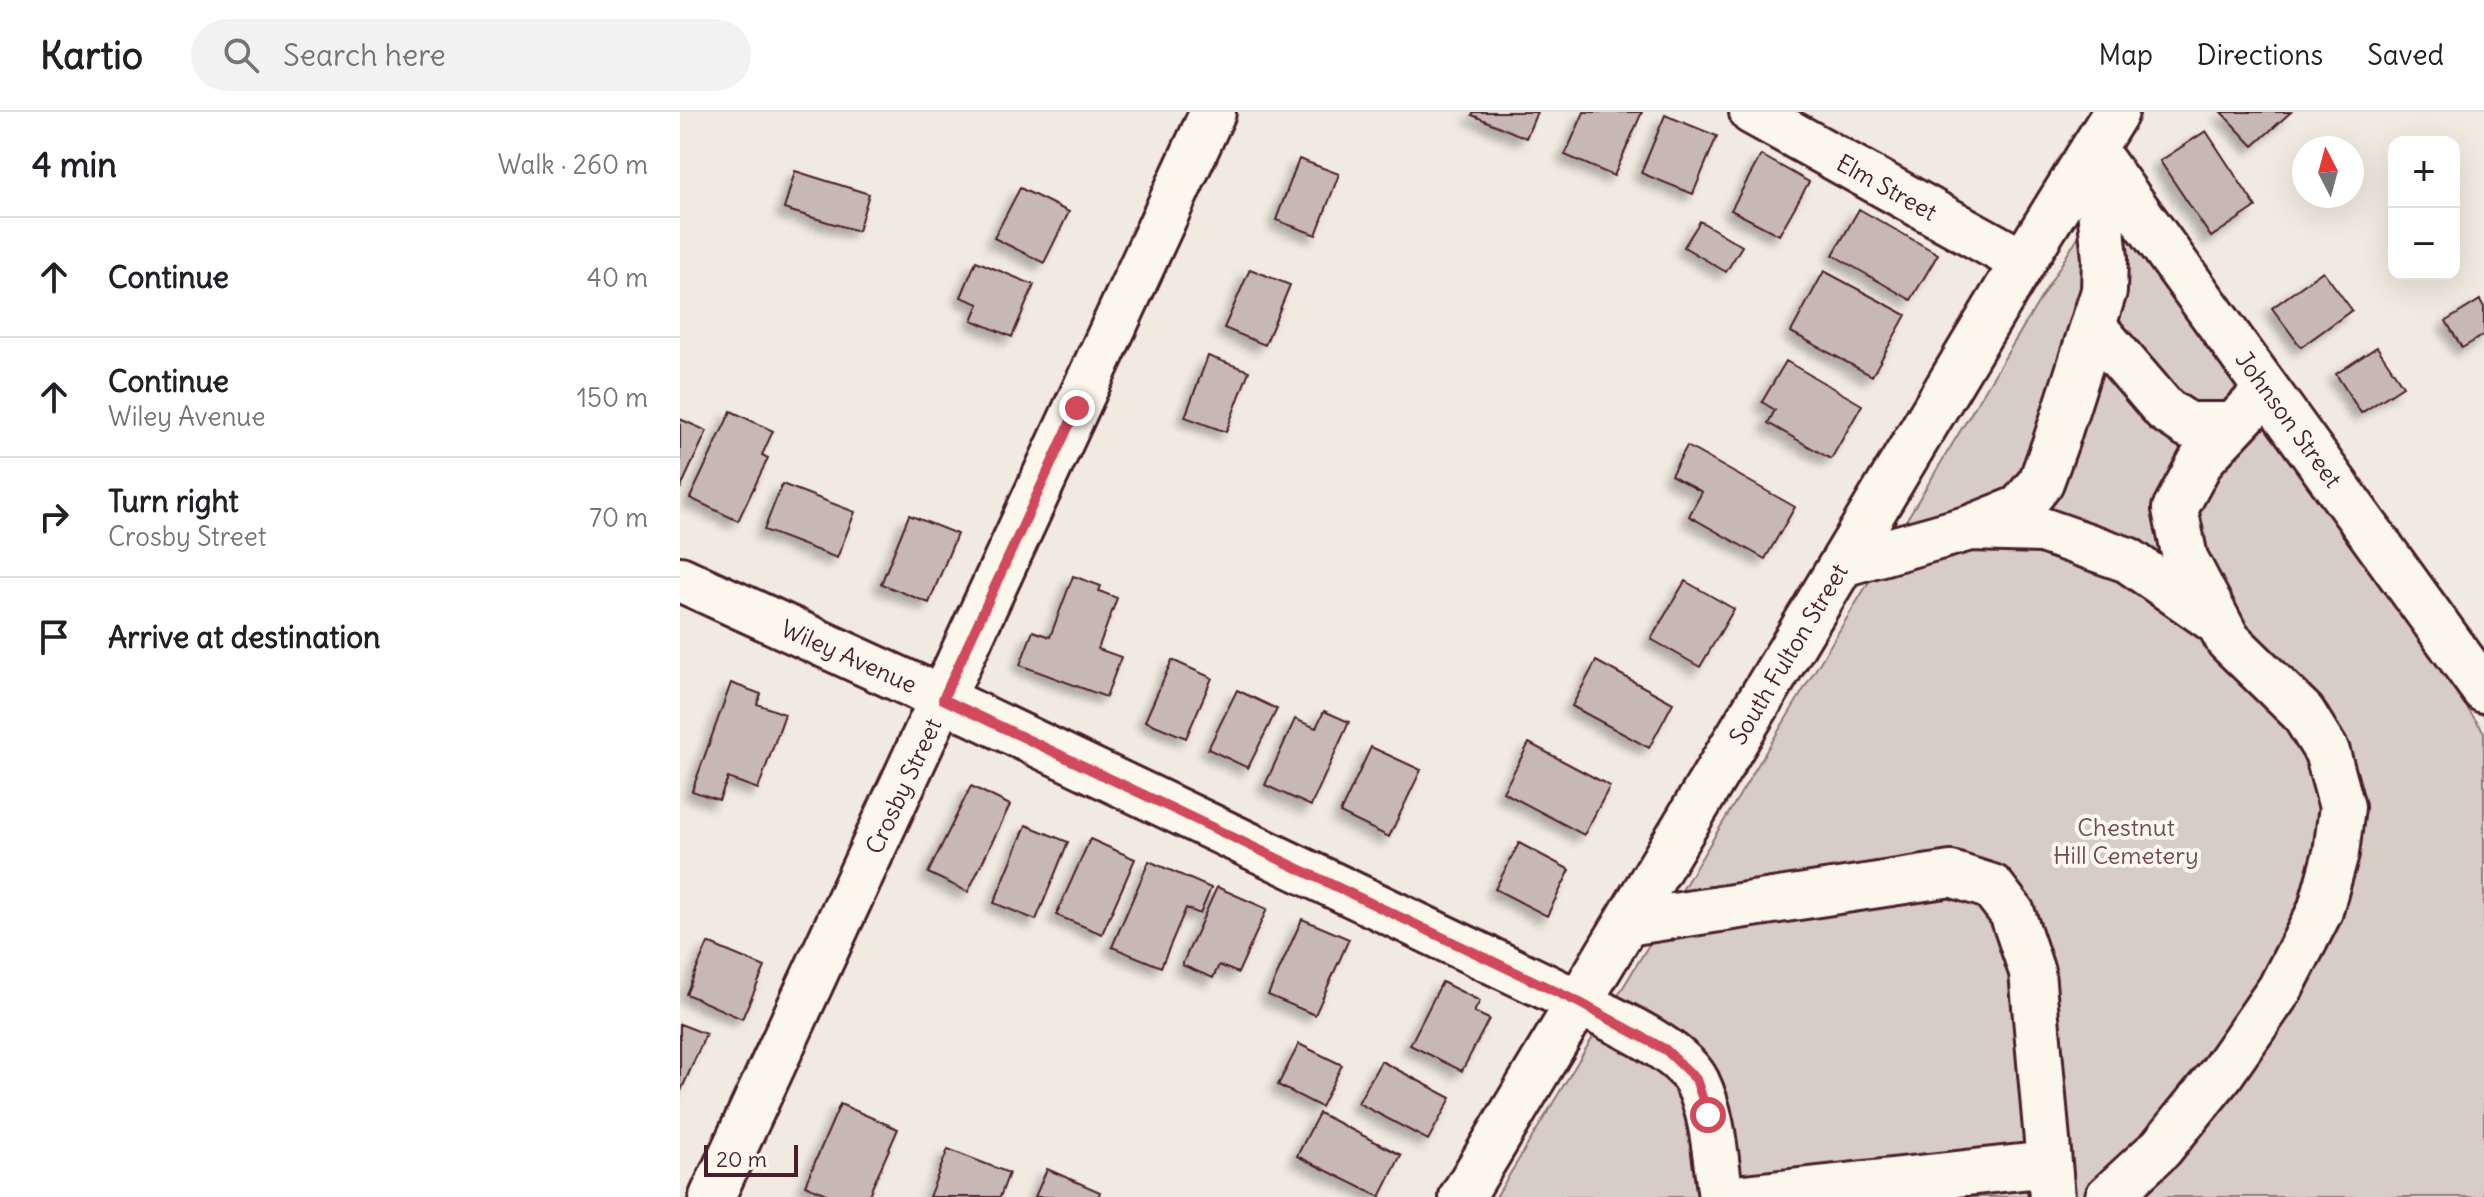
<!DOCTYPE html>
<meta charset="utf-8">
<style>
body{margin:0;font-family:Delius,sans-serif;background:#f2f2f2;color:#202124}
.controls{position:absolute;right:24px;top:24px;display:grid;overflow:hidden;border-radius:16px;box-shadow:0 8px 32px #0002}
.controls button{width:72px;height:72px;display:grid;place-items:center;padding:0;border:0;border-bottom:2px solid #e0e0e0;background:#fff;color:#202124;font:40px sans-serif}
.compass{position:absolute;left:1612px;top:24px;width:72px;height:72px;border-radius:50%;background:#fff;box-shadow:0 8px 32px #0002;rotate:354deg}
.scale{position:absolute;left:24px;bottom:20px;width:94px;box-sizing:border-box;padding-left:8px;border:4px solid #4a1f2b;border-top:0;font-size:22px;line-height:28px;white-space:nowrap;color:#4a1f2b;-webkit-text-stroke:6px #fbf7ec;paint-order:stroke}
.stop{position:absolute;width:24px;height:24px;margin:-18px;border:6px solid #d1495b;border-radius:50%;background:#fff}
.stop.end{background:#d1495b;border-color:#fff;box-shadow:0 2px 8px #0008}
.list{margin:0;padding:0;list-style:none}
h2{display:flex;justify-content:space-between;align-items:center;height:104px;margin:0;padding:0 32px;font-size:34px}
h2 small{font-size:26px;font-weight:400;color:#757577}
.list li{display:grid;grid-template-columns:52px 1fr auto;gap:24px;align-items:center;box-sizing:border-box;height:120px;padding:0 32px;border-top:2px solid #e0e0e0}
.list b{display:block;font-size:30px;white-space:nowrap}
.list p{margin:0;font-size:26px;white-space:nowrap;color:#757577}
.list em{font-size:26px;font-style:normal;color:#757577}
.icon{flex:none;width:44px;height:44px;fill:none;stroke:currentColor;stroke-width:2;stroke-linecap:round;stroke-linejoin:round}
.map{position:relative;flex:none;width:1804px;height:1085px;overflow:hidden}
header{display:flex;align-items:center;gap:48px;box-sizing:border-box;height:112px;padding:0 40px;background:#fff;border-bottom:2px solid #e0e0e0}
header strong{font-size:38px}
nav{display:flex;gap:44px;margin-inline-start:auto;font-size:28px}
.search{width:560px;height:72px;background:#f2f2f2;display:flex;align-items:center;gap:20px;box-sizing:border-box;padding:0 28px;border-radius:44px;color:#757577;font-size:30px}
main{display:flex}
aside{flex:1;background:#fff}
.map>svg:first-child{display:block}
.green{fill:#d8ccc6;stroke:#917678;stroke-width:2}
.building{fill:#c8b8b3;stroke:#4a1f2b;stroke-width:2;filter:url(#shadow)}
.lines{fill:none;stroke-linecap:round;stroke-linejoin:round}
.minor-casing{stroke:#4a1f2b;stroke-width:50}
.minor{stroke:#fbf7ec;stroke-width:44}
.route{stroke:#d1495b;stroke-width:10}
.labels{text-anchor:middle;dominant-baseline:central;stroke-width:8;stroke-linejoin:round;paint-order:stroke}
.street-label{font-size:24px;fill:#4a1f2b;stroke:#fbf7ec}
.park-label{font-size:24px;fill:#6e4a52;stroke:#fbf7ec}
</style>
<header>
<strong>Kartio</strong>
<div class="search"><svg class="icon" aria-label="search" viewBox="0 0 24 24"><circle cx="10" cy="10" r="6"/><path d="M15 15l6 6"/></svg>Search here</div>
<nav><a>Map</a><a>Directions</a><a>Saved</a></nav>
</header>
<main>
<aside>
<h2>4 min<small>Walk · 260 m</small></h2>
<ul class="list">
<li><svg class="icon" aria-label="ahead" viewBox="0 0 24 24"><path d="M12 20V5M6 11l6-6 6 6"/></svg><div><b>Continue</b></div><em>40 m</em></li>
<li><svg class="icon" aria-label="ahead" viewBox="0 0 24 24"><path d="M12 20V5M6 11l6-6 6 6"/></svg><div><b>Continue</b><p>Wiley Avenue</p></div><em>150 m</em></li>
<li><svg class="icon" aria-label="right" viewBox="0 0 24 24"><path d="M7 20v-9h11M14 6l5 5-5 5"/></svg><div><b>Turn right</b><p>Crosby Street</p></div><em>70 m</em></li>
<li><svg class="icon" aria-label="arrive" viewBox="0 0 24 24"><path d="M6 21V4h12l-3 4 3 4H6"/></svg><div><b>Arrive at destination</b></div></li>
</ul>
</aside>
<div class="map">
<svg width="1804" height="1085" viewBox="0 0 1804 1085">
<defs>
<filter id="shadow"><feDropShadow dx="-7" dy="7" stdDeviation="4" flood-color="#0004"/></filter>
</defs>
<rect width="100%" height="100%" fill="#f0eae0"/>
<filter id="ink" filterUnits="userSpaceOnUse"><feTurbulence type="fractalNoise" baseFrequency=".0125" numOctaves="2"/><feDisplacementMap in="SourceGraphic" scale="16" xChannelSelector="R" yChannelSelector="G"/><feConvolveMatrix kernelMatrix="1 2 1 2 8 2 1 2 1" color-interpolation-filters="sRGB"/></filter>
<g filter="url(#ink)">
<path class="green" d="M1434,97L1804,620V1085H816L1410,105Z"/>
<path class="building" d="M794,0H857L846,26L792,3Z
M904,0H962L934,64L885,43Z
M1541,0H1611L1573,34Z
M985,3L1037,24L1013,82L961,61Z
M1526,19L1576,95L1531,125L1480,49Z
M1081,43L1129,70L1099,123L1051,98Z
M619,47L659,62L636,123L596,108Z
M115,59L189,82L178,119L104,97Z
M340,76L389,100L364,151L314,126Z
M1179,97L1258,142L1231,188L1153,143Z
M1020,109L1062,134L1046,160L1004,135Z
M296,149L354,173L332,225L292,208L299,192L281,185Z
M570,157L610,173L585,233L544,216Z
M1144,159L1226,203L1192,264L1111,220Z
M1643,159L1672,198L1621,235L1592,196Z
M1800,188L1804,195V223L1782,236L1766,209Z
M1697,235L1723,274L1681,301L1656,262Z
M528,244L569,259L546,320L505,305Z
M1106,249L1182,293L1151,347L1088,311L1095,298L1082,290Z
M51,299L93,319L82,343L88,346L58,409L10,386Z
M0,307L27,319L0,377Z
M1007,334L1115,395L1085,447L1009,404L1022,380L991,363Z
M102,372L175,400L157,446L84,418Z
M229,403L277,422L249,491L201,472Z
M393,464L421,474L419,479L437,486L418,537L441,545L426,585L340,553L353,519L370,525Z
M1005,469L1054,497L1020,555L971,527Z
M492,548L532,566L506,626L465,609Z
M916,549L993,591L969,636L892,594Z
M51,571L81,582L77,592L105,602L78,677L48,666L39,688L12,679Z
M557,578L597,597L568,656L528,637Z
M644,599L669,610L631,694L585,673L615,607L636,616Z
M849,631L930,674L904,723L823,680Z
M691,635L741,658L709,725L660,701Z
M291,674L330,693L288,780L248,761Z
M346,713L388,730L356,808L314,791Z
M410,727L455,747L422,822L376,803Z
M839,731L890,758L867,804L815,777Z
M469,749L531,776L520,802L506,796L481,855L432,835Z
M537,775L587,797L558,861L539,853L533,866L502,853Z
M622,807L669,827L635,903L588,883Z
M28,831L85,855L62,907L6,882Z
M762,870L800,889L794,900L809,907L782,959L730,933Z
M0,912L26,922L0,981Z
M619,932L662,953L641,995L598,973Z
M701,949L771,986L748,1028L678,991Z
M160,992L218,1017L188,1085H153L125,1073Z
M639,1001L721,1043L700,1085L617,1044Z
M268,1037L329,1061L320,1085H249Z
M367,1057L420,1080L418,1085H355Z"/>
<g class="lines">
<g class="minor-casing">
<path id="minor" d="M1072,0L1343,150
M1413,37L1804,578
M1413,214L1485,298L1508,313H1554
M1290,416L1340,396L1361,370L1376,329L1424,179L1425,146L1414,39
M1162,452L1290,416L1362,418L1448,448L1534,508
M0,467L263,587L900,891C932,908 1001,937 1017,970C1034,1005 1035,1047 1041,1085
M947,811L1271,762L1312,775L1332,801L1352,860L1372,1085
M32,1085L533,0
M782,1085L1343,150L1436,0
M1064,1085L1369,1052
M1428,1085L1481,1036L1541,962L1600,877L1640,799L1656,741L1662,695L1647,640L1623,601L1548,528L1505,446L1495,397L1522,347L1587,278"/>
</g>
<use href="#minor" class="minor"/>
</g>
</g>
<g class="lines" filter="url(#ink)">
<path class="route" d="M397,296L263,587L900,891L986,938L1016,967L1028,1003"/>
</g>
<g class="labels">
<g class="street-label">
<text transform="translate(1207 75) rotate(29)">Elm Street</text>
<text transform="translate(1609 307) rotate(54)">Johnson Street</text>
<text transform="translate(1108 542) rotate(-59)">South Fulton Street</text>
<text transform="translate(169 544) rotate(24)">Wiley Avenue</text>
<text transform="translate(223 674) rotate(-65)">Crosby Street</text>
</g>
<g class="park-label">
<text x="1446" y="715">Chestnut<tspan x="1446" dy="28">Hill Cemetery</tspan></text>
</g>
</g>
</svg>
<div class="controls">
<button>+</button>
<button>−</button>
</div>
<svg class="compass" viewBox="-18 -18 36 36"><path d="M0-13l5 13h-10z" fill="#e53935"/><path d="M0 13l5-13h-10z" fill="#757577"/></svg>
<div class="scale">20 m</div>
<div class="stop" style="left:1028px;top:1003px"></div>
<div class="stop end" style="left:397px;top:296px"></div>
</div>
</main>
